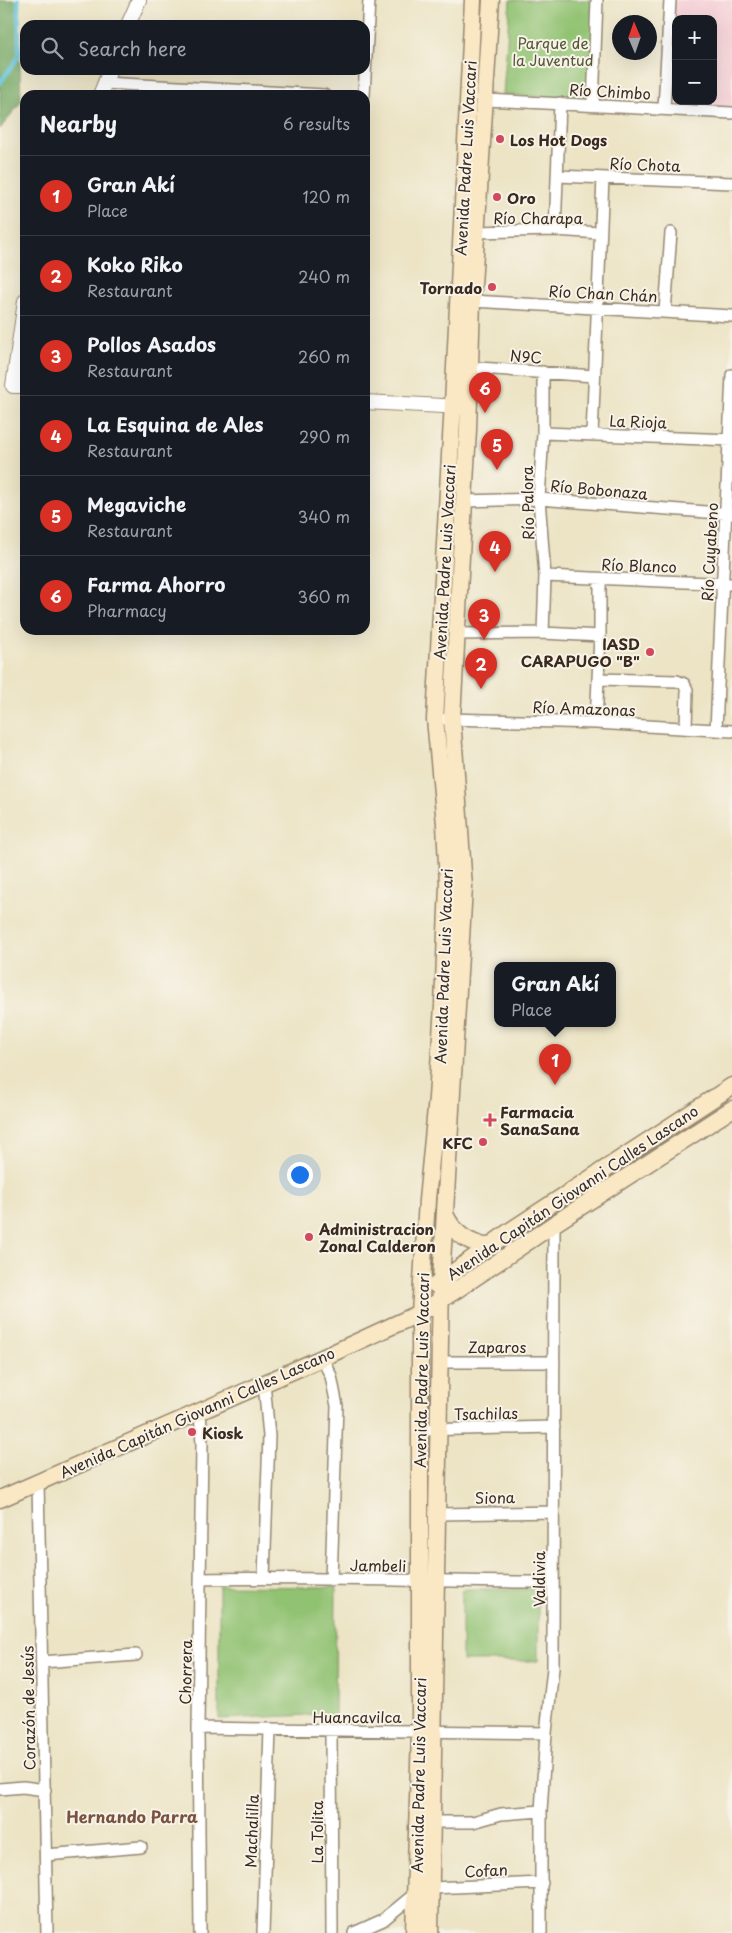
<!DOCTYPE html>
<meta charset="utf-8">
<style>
body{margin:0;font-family:"Playpen Sans",sans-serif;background:#20242c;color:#f1f3f6}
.controls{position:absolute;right:15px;top:15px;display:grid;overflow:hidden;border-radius:10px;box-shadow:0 5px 20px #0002}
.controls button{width:45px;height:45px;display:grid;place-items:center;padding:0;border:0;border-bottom:1px solid #363941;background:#171b24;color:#f1f3f6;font:25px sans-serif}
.compass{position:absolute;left:612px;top:15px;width:45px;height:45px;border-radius:50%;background:#171b24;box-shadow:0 5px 20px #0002;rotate:358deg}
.you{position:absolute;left:299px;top:1174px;width:18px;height:18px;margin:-12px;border:4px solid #fff;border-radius:50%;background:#1a73e8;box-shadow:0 0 0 8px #1a73e833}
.badge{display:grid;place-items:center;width:32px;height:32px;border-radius:50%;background:#d93025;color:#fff;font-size:16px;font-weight:700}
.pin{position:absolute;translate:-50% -41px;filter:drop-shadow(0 1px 2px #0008)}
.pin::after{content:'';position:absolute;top:26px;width:18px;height:15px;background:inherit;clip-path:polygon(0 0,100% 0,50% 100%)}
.popup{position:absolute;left:494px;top:962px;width:122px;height:65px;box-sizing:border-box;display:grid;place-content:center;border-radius:10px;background:#171b24;filter:drop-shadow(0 1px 4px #0005);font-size:16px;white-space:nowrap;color:#9ea1a6}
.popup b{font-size:19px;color:#f1f3f6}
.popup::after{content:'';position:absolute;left:50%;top:100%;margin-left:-10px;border:10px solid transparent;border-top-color:#171b24}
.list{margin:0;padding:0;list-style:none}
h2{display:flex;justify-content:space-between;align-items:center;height:65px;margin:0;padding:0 20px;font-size:21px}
h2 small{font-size:16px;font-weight:400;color:#9ea1a6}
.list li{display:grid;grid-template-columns:32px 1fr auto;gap:15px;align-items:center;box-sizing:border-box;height:80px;padding:0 20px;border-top:1px solid #363941}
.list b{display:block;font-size:19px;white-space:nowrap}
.list p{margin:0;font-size:16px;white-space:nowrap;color:#9ea1a6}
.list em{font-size:16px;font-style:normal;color:#9ea1a6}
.icon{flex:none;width:28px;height:28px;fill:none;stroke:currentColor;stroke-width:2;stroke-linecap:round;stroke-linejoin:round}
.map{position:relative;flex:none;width:732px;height:1933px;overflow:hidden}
.search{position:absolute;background:#171b24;box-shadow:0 5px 20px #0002;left:20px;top:20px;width:350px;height:55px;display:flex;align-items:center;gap:12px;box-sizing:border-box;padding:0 18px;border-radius:15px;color:#9ea1a6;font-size:19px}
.panel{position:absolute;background:#171b24;box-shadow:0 5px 20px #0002;left:20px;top:90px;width:350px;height:545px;border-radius:15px}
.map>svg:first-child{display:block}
.built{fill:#f6cfd7;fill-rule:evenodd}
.green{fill:#91c272;stroke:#667648}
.forest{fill:#74a864;stroke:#586941}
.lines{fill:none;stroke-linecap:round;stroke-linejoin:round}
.stream{stroke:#5ec4dc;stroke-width:4.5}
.minor-casing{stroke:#948772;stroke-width:14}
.tertiary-casing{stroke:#948772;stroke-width:16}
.secondary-casing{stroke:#948772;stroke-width:19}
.minor{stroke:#fff;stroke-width:11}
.tertiary{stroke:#fff;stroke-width:14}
.secondary{stroke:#fae7c3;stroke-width:16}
.poi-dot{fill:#d1495b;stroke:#f7f3e8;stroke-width:2}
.labels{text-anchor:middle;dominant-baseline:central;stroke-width:4;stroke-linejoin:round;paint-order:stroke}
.park-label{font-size:15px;fill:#555837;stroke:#f7f3e8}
.street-label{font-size:15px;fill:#3b2a1e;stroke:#f7f3e8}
.poi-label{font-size:15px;font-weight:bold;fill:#3b2a1e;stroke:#f7f3e8;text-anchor:start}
.neighbourhood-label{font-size:16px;font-weight:bold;fill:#79513f;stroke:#f7f3e8}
</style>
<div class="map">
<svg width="732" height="1933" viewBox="0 0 732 1933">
<rect width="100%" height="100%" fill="#f7f3e8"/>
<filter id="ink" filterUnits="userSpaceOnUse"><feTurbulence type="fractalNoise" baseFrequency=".02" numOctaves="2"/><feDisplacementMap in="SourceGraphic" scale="10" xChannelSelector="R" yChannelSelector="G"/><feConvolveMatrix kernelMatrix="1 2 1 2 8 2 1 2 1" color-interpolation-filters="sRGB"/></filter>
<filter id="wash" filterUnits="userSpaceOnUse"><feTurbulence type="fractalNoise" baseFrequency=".0096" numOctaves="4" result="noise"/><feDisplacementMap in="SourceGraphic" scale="20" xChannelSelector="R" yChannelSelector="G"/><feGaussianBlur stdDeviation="1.12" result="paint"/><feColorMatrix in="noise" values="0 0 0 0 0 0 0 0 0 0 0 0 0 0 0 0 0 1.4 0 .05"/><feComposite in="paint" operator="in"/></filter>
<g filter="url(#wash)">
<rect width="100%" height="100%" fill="#ece4c5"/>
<path class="built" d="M672,0H732V110L666,106ZM676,19H713V101H676Z"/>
<path class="green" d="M510,0H601L598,99L503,95Z
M219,1586L336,1587L335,1714L219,1719Z
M462,1589H538V1661H462Z"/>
<path class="forest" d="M0,0H18L21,102L0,129Z"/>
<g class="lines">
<path class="stream" d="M0,83L19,56L18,0"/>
</g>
</g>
<g filter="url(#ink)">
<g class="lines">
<g class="minor-casing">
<path id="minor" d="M104,83L324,95
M364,95L369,0
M486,100L732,113
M593,105L597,0
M664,109L670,0
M557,176L732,183
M555,230L560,103
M476,232L555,230L600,233
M472,301L732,316
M665,312L671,233
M464,367L594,376
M543,433L732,440
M592,435L603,178
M464,501L539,499L732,514
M545,576L732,584
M543,633L545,576L539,499L543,433V372
M456,634L543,633L600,636
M598,679L677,681L684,684L687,690L686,728
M446,719L596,723L732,731
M596,723L600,636V579
M716,730L732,375
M322,1358L331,1376L337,1406L331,1580
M439,1362H554
M264,1383L269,1436L264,1578
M419,1430L554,1427
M38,1482L47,1933
M437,1514L553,1512
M202,1579C319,1577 436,1582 553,1582
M42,1662L136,1655
M198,1728L546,1733
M331,1731L332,1933
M0,1789L23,1787L45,1790
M433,1822H473L501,1814L541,1811
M46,1855L141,1847
M432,1888L542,1883
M200,1933L198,1728L202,1445L200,1411
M263,1933L270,1730
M354,1933L383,1920L416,1893
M541,1933V1811L546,1733L553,1668L554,1224"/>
</g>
<g class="tertiary-casing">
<path id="tertiary" d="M128,25L139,0
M100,95L110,70
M25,301L13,386H25
M365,402L462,407"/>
</g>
<g class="secondary-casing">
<path id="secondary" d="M445,1214C454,1234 467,1242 488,1247
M436,1285L510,1231L732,1086
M0,1499L322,1358L420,1313L461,1287L554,1224L732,1109
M414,1933L420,1731V1313L427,1200L437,1098L443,1005L448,885L445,824L435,719L455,367L473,0
M430,1933L441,1280L464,887L452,718L468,430L472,301L491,0"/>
</g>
<use href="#minor" class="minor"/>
<use href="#tertiary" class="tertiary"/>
<use href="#secondary" class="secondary"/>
</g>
</g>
<g class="poi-dot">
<circle cx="500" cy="139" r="5"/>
<circle cx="497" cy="197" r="5"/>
<circle cx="492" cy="287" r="5"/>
<circle cx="650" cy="652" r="5"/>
<path d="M487.5 1112.5h5v5h5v5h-5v5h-5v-5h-5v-5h5z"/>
<circle cx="483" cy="1142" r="5"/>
<circle cx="309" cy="1237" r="5"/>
<circle cx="192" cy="1432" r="5"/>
</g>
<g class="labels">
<g class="park-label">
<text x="553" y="42">Parque de<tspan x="553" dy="17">la Juventud</tspan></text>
</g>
<g class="street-label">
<text transform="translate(610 91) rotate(3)">Río Chimbo</text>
<text transform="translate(465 158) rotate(-87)">Avenida Padre Luis Vaccari</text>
<text transform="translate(645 164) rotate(2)">Río Chota</text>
<text x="538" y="217">Río Charapa</text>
<text transform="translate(603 293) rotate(3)">Río Chan Chán</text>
<text transform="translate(526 356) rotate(4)">N9C</text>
<text transform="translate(638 421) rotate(2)">La Rioja</text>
<text transform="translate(599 489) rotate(5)">Río Bobonaza</text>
<text transform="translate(527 503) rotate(-91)">Río Palora</text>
<text transform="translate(709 552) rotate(-87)">Río Cuyabeno</text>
<text transform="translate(444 562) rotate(-87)">Avenida Padre Luis Vaccari</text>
<text transform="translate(639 565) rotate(2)">Río Blanco</text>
<text transform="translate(584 708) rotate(2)">Río Amazonas</text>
<text transform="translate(443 966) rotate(-88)">Avenida Padre Luis Vaccari</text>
<text transform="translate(572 1192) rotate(-34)">Avenida Capitán Giovanni Calles Lascano</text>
<text x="497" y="1346">Zaparos</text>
<text transform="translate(421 1370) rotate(-89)">Avenida Padre Luis Vaccari</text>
<text transform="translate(197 1412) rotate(-24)">Avenida Capitán Giovanni Calles Lascano</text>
<text transform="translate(486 1413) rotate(-1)">Tsachilas</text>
<text transform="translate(495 1497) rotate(-1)">Siona</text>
<text transform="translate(378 1565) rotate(1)">Jambeli</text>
<text transform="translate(538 1579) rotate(-90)">Valdivia</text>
<text transform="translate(185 1672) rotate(-89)">Chorrera</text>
<text transform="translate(28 1708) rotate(-91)">Corazón de Jesús</text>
<text x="357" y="1716">Huancavilca</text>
<text transform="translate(418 1775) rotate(-89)">Avenida Padre Luis Vaccari</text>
<text transform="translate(251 1831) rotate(-88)">Machalilla</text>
<text transform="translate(316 1832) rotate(-90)">La Tolita</text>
<text transform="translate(486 1870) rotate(-3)">Cofan</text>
</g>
<g class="poi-label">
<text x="510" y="139">Los Hot Dogs</text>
<text x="507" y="197">Oro</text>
<text x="482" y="287" text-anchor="end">Tornado</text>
<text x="640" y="643" text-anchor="end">IASD<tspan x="640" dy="17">CARAPUGO "B"</tspan></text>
<text x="500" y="1111">Farmacia<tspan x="500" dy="17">SanaSana</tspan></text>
<text x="473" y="1142" text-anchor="end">KFC</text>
<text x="319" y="1228">Administracion<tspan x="319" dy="17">Zonal Calderon</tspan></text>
<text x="202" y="1432">Kiosk</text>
</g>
<g class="neighbourhood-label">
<text x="132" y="1816">Hernando Parra</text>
</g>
</g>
</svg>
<div class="controls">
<button>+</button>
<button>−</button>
</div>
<svg class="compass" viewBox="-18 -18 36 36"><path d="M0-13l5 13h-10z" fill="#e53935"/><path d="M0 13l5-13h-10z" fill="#9ea1a6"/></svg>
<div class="you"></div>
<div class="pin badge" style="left:555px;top:1085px">1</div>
<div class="popup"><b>Gran Akí</b>Place</div>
<div class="pin badge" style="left:481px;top:689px">2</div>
<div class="pin badge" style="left:484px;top:640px">3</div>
<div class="pin badge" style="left:495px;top:572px">4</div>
<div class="pin badge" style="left:497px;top:470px">5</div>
<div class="pin badge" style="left:485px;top:413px">6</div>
<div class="search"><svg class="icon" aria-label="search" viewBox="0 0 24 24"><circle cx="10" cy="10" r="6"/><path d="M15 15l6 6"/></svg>Search here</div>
<section class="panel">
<h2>Nearby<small>6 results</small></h2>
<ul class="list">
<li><span class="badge">1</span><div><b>Gran Akí</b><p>Place</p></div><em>120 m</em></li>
<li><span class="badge">2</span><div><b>Koko Riko</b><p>Restaurant</p></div><em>240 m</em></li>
<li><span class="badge">3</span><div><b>Pollos Asados</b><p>Restaurant</p></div><em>260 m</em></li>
<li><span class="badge">4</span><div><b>La Esquina de Ales</b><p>Restaurant</p></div><em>290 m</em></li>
<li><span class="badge">5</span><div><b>Megaviche</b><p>Restaurant</p></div><em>340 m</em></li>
<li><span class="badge">6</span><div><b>Farma Ahorro</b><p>Pharmacy</p></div><em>360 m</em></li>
</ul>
</section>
</div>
